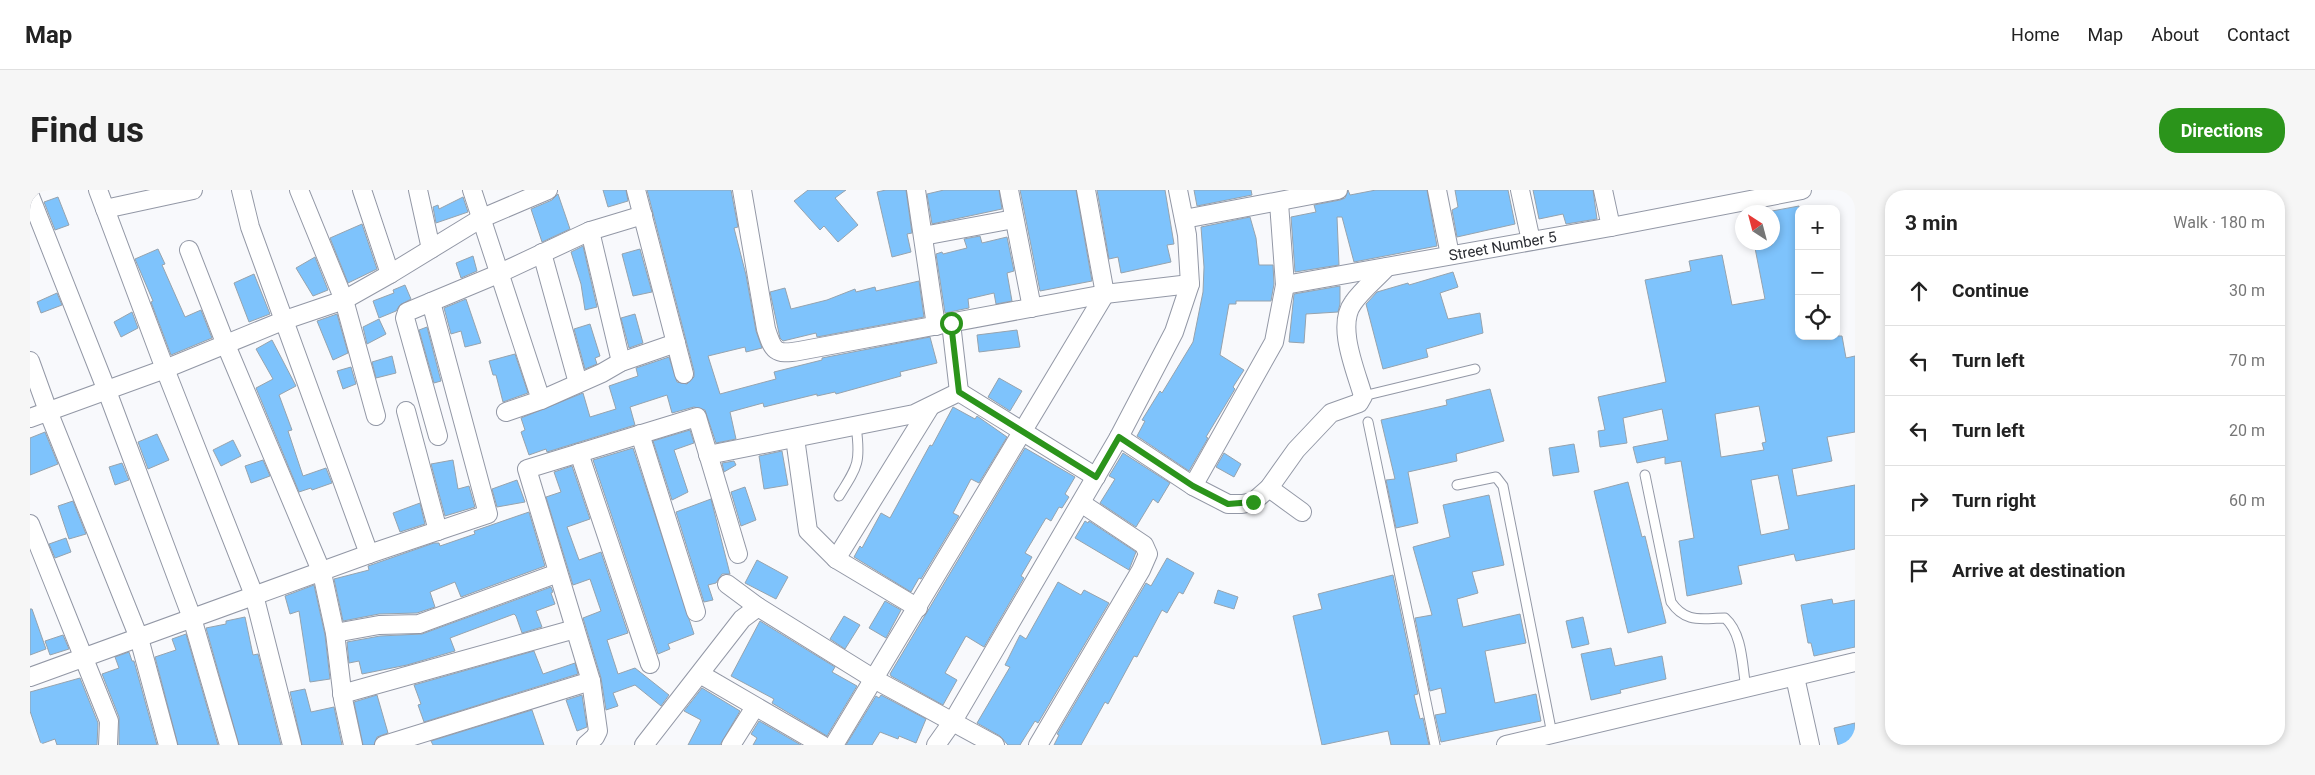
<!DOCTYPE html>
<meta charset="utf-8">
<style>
body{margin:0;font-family:Roboto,sans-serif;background:#f6f6f6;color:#222}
.controls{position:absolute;right:15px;top:15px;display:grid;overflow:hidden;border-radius:10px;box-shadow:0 2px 8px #0003}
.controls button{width:45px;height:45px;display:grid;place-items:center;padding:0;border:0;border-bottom:1px solid #e0e0e0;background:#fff;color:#222;font:25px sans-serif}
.compass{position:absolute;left:1705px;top:15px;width:45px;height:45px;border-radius:50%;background:#fff;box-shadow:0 2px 8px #0003;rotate:324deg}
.stop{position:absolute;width:15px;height:15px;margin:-11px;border:4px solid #2b941b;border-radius:50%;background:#fff}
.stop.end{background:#2b941b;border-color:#fff;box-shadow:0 1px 5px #0008}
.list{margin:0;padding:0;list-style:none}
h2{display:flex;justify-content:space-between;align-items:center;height:65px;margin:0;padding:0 20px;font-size:21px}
h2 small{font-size:16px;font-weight:400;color:#767676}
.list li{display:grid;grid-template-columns:32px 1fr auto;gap:15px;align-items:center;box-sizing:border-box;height:70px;padding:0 20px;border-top:1px solid #e0e0e0}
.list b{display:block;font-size:19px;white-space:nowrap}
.list em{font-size:16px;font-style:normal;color:#767676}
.icon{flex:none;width:28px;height:28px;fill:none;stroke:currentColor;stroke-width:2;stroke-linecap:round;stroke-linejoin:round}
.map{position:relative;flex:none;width:1825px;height:555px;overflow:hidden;border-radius:20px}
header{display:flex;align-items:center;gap:30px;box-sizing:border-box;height:70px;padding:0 25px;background:#fff;border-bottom:1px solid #e0e0e0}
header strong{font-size:24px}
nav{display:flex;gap:28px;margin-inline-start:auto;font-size:18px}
.intro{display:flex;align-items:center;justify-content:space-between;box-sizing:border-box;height:120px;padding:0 30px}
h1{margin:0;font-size:35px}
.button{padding:12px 22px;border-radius:20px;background:#2b941b;color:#fff;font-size:18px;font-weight:700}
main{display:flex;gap:30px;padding:0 30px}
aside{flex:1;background:#fff;border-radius:20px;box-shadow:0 2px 8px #0003}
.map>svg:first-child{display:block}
.building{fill:#7ec3fc;stroke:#96a3ae;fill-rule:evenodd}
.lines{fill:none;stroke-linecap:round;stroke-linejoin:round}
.service-casing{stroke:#9398a6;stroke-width:11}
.minor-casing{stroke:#9398a6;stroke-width:20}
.service{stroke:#fff;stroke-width:9}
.minor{stroke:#fff;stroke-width:18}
.route{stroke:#2b941b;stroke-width:6}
.labels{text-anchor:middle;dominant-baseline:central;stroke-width:4.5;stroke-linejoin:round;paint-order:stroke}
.street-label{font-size:15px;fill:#2b2d33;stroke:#f8f9fc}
</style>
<header>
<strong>Map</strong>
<nav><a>Home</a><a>Map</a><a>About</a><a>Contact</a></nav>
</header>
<div class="intro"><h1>Find us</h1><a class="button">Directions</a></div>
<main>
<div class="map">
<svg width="1825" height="555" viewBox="0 0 1825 555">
<rect width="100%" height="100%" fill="#f8f9fc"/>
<path class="building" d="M573,0H596L598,11L578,17Z
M617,0H701L708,37L704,38L716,85L726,141L732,158L716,162L715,157L678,166L690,204L746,189L744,182L792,170V168L900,147L907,173L870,182L871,186L806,204L805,202L787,206V204L734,217L733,213L700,222L706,249L686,253L675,220L664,217L642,223L637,205L600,217L605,235L517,262L516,259L499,265L491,242L495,240L491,228L553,203L560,227L586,219L579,196L608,186L606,178L639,167L647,192L657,194L664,187V181Z
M778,0H816L805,8L828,35L808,52L794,36L790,40L764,11Z
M856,0H876L882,43L877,44L881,62L862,67L847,2Z
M914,0H969L972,19L902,34L897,4Z
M990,0H1046L1062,91L1010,101Z
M1067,0H1135L1144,54L1137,55L1141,72L1091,83L1088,67L1079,69Z
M1164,0H1221L1222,5L1167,16Z
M1318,0L1320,5L1346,0H1397L1407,56L1324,72L1312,27H1307L1309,75L1265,82L1261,27L1286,22L1284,15L1310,10L1315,8Z
M1425,0H1478L1485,34L1427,47L1422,20L1428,17Z
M1503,0H1563L1567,29L1536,34L1533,24L1509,29Z
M528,4L540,39L512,52L501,19L522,10Z
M28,7L39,35L25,40L14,12Z
M433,7L438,22L406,33L403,17L408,15L409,19Z
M1769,16V146H1812L1816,168L1825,166V242L1797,247L1802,271L1762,279L1767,306L1825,295V359L1766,371L1764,364L1708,376L1712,394L1657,406L1649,351L1664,348L1651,271L1635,274V267L1607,273L1603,257L1638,250L1632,219L1593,228L1597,253L1570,257L1568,241L1575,240L1568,207L1636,192L1615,90L1661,81L1659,71L1692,65L1702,115L1735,109L1725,58L1742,55V21ZM1729,216L1736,252L1732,253L1734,260L1691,267L1685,224ZM1748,285L1759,339L1731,345L1721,290Z
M1220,27L1226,48L1229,75H1243L1244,94L1241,111H1206V114H1199L1190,165L1214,180L1203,197L1205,199L1176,247L1178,248L1159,281L1107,246L1115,231L1112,230L1130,201L1132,203L1163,152L1173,102L1174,77L1171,37Z
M332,34L347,79L318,93L300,48Z
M950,46L952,53L977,47L984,81L977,83L982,111L966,114L964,103L938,109L939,118L915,123L906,64L912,62L913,64L937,58L934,49Z
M553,56L567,117L555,120L551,94L541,62Z
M128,59L135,74L132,75L155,127L171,120L182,148L141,165L121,112L123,111L105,69Z
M610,59L622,102L603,106L592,64Z
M443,66L447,81L431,88L426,73Z
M285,67L298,100L283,106L266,78Z
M1423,82L1428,97L1410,103L1418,129L1450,123L1453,143L1396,159L1398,167L1353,179L1336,114L1347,102L1378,93L1379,95Z
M224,84L240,124L219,132L204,93Z
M889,91L894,127L787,147L786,143L753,151L750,148L740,102L755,98L761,119L797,110L825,99L826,102L845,97L846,101Z
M375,95L381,109L370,115L366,121L349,128L343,111L364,103L363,100Z
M1310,96V114L1308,122L1276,124L1274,153L1259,152L1264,104Z
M27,103L32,115L11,123L7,112Z
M436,109L451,153L435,157L431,141L421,144L414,118Z
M102,122L108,138L91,147L84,132Z
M307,124L318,163L303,170L287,131Z
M605,124L613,153L599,158L591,128Z
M349,129L356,144L337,154L333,137Z
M560,134L570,166L565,168L567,174L555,179L544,139Z
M397,137L411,191L404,193L389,140Z
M987,140L990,157L949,162L947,145Z
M242,150L266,196L249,205L262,240L258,241L273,286L296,278L302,293L282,300L281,298L269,302L226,198L243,189L226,159Z
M485,164L498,203L473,212L466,185H463L459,171Z
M362,166L366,183L346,188L342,172Z
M321,177L326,194L313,199L307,181Z
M969,188L992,201L980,221L958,207Z
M1460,199L1474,251L1426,264L1427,271L1378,282L1388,333L1366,338L1356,290L1365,289L1351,230L1417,215L1416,210Z
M923,217L945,229L947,226L977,247L949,293L941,289L923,323L929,326L891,389L889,388L881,402L824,367L830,356L832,358L851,323L860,328L900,255L902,256Z
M660,240L664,253L644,260L658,302L642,310L623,251Z
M15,242L28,274L0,285V248Z
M127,244L139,270L118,279L108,252Z
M203,250L211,266L191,276L183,260Z
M1544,254L1549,282L1523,286L1519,258Z
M603,258L664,444L638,454L640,459L628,464L563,270Z
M995,258L1045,287L1035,304L1039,307L1032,318L1029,317L1021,331L1016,328L995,363L1002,367L991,386L994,388L954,457L936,446L915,483L927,490L913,515L861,486L860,484Z
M752,261L758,295L734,299L729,266Z
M1093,263L1140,293L1128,313L1123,309L1106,337L1070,313L1085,289L1079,286Z
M1194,263L1211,274L1204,287L1186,277Z
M233,270L240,286L221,293L215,276Z
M423,270L428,299L439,296L445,317L415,326L401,274Z
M704,271L706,275L694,282L692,273Z
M92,273L99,290L85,295L79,277Z
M542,276L560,329L537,337L549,370L571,362L598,443L577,450L588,484L605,478L639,505L631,516L605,495L583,503L588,516L576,520L571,488L553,428L571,421L560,389L543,395L516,307L531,302L524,282Z
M487,290L495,312L467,317L462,299Z
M1598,292L1612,347L1615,346L1636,433L1598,443L1564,301Z
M715,297L726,330L711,336L701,302Z
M1459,305L1474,375L1442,382L1448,403L1427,409L1433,437L1490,424L1496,453L1455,461L1465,513L1506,504L1511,531L1411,552L1405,525L1416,523L1411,498L1400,501L1385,428L1402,425L1383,357L1420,347L1413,315Z
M681,309L700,384H692L686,393L678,395L683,410L674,412L646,322Z
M43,311L56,344L39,349L28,316Z
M390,313L395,334L370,342L363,323Z
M499,322L515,376L431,407L425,392L400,402L405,417L387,423L349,424L313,431L304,389L339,380L338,376L404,353H409L410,356L445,344L444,341Z
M1055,331L1058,333L1059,331L1106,362L1099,380L1045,348Z
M36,348L41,362L25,368L19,354Z
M1137,368L1164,383L1153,404L1149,402L1137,423L1132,420L1107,467L1104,466L1078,514L1075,512L1051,555H1024L1029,545L1027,544L1116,393L1121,396Z
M727,370L758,387L746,409L715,393Z
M1363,385L1388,504L1384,505L1390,529L1393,528L1399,555H1361L1358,541L1292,555L1263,426L1292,419L1288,404Z
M1028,392L1051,405L1054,400L1079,413L1008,533L1005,531L990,555H978L970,546L947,533L980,477L975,475L990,445L996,449Z
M284,395L295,445L300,489L280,492L269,421L260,424L255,406Z
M521,397L523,402L521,403L525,414L506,421L512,437L492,443L486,426L484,424L420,448L425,461L377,475L332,484L329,471L319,473L317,452L350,446L392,444Z
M1188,400L1208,407L1204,419L1184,413Z
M1802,409L1803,414L1825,410V457L1784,466L1781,453H1778L1771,415Z
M855,411L871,420L856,448L839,438Z
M0,419H2L16,459L0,465Z
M814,426L830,435L815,459L800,449Z
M215,427L223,465L228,464L251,555H209L176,438L196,434V431Z
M1553,427L1559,454L1542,458L1536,431Z
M730,431L805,477L802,482L827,496L797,546L742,513L744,509L701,486Z
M156,444L188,555H148L125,467L146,460L142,449Z
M33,445L39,459L20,465L15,451Z
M1581,458L1585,476L1632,466L1636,489L1590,500L1591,503L1561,510L1551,464Z
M504,461L513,484L545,473L548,484L394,532L388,515L391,514L384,495Z
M99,462L102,471H104L127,555H89V527L72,484L89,478L85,467Z
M50,488L68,533L67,555H27L25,549L11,554L0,521V502Z
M672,498L710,521L690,555H658L671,530L654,521Z
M275,499L281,522L304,517L312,555H272L260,502Z
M347,505L358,543L347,547L344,555H333L324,512Z
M552,505L557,537L547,541L536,510Z
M851,505L896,529L886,553L869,546L868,549L850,542L842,555H816L846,506L849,508Z
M502,520L514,555H403L401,551Z
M729,531L731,532L771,555H723L727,548L721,544Z
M1825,533V555H1808L1804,538Z"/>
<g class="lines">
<g class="service-casing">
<path id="service" d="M1333,206L1445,179
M1338,232L1405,555
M1615,285L1641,412C1656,434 1672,428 1695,428C1713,444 1712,476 1716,498
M1427,295L1466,287L1473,296L1522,544
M809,306C828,276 831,272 826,236"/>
</g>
<g class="minor-casing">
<g id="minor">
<path d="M68,0L135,179L224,405L262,555"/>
<path d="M211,0L220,37L339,364"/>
<path d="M269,0L314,110L346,226"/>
<path d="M332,0L360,84"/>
<path d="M388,0L401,59"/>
<path d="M442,0L511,210"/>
<path d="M606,0L654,184"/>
<path d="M712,0L736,139C743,161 745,165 769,161L1075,104L1160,94"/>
<path d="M886,0L906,136"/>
<path d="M979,0L1002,118"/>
<path d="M1407,0L1420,65"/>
<path d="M1490,0L1501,51"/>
<path d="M1573,0L1581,37"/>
<path d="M0,6L77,201L162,428L199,555"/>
<path d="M75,19L163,0"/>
<path d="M1154,29L1308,0"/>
<path d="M560,41L591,172"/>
<path d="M893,46L984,29"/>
<path d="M159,60L196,155L292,383L305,443L313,509L323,555"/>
<path d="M512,63L548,193"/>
<path id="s1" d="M1255,95L1581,37L1772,0"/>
<path d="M921,133L929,202"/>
<path d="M0,171L18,221L109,448L138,555"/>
<path d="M376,221L408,341"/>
<path d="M476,222L511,210L572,183L591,172L646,153"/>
<path d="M0,228L135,179L255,130L314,110L360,84L450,29L518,0"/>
<path d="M610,244L666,422"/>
<path d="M408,246L375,128L377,122L468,84L560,41L613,25"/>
<path d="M1089,247L1163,296L1198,314H1212L1223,312L1239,298L1266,260L1301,223L1329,213L1333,206C1326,181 1306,136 1323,113C1332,100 1346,89 1357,77"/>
<path d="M765,248L778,341L806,369L888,418"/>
<path d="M549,263L620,474"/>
<path d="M678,265L884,224L929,202L1066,287"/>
<path d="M1163,296L1244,152L1255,95L1249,13"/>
<path d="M1239,298L1272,322"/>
<path d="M0,334L79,531L78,555"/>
<path d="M806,369L900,217"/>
<path d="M697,394L728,417"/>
<path d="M305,443L349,435L389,434L528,383"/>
<path d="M670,484L792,555"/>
<path d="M0,487L339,364L458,324L401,112"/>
<path d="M1765,487L1780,555"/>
<path d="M312,504L545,439"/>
<path d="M354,555L561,491"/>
<path d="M556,555L565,547L568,541L561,491L497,279L667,227L708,364"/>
<path d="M614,555L712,429L728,417L844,489L965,555"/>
<path d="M701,555L725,517"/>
<path d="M804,555L1075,104L1056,0"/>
<path d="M906,555L923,531L1089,247L1144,142L1160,94L1157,45L1148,0"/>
<path d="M1008,555L1111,380L1118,364L1114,355L1051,313"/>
<path d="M1476,555L1825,472"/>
</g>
</g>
<use href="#service" class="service"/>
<use href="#minor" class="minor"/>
</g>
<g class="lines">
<path class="route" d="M921,133L929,202L1066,287L1089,247L1163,296L1198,314L1223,312"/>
</g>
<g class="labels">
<g class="street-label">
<text stroke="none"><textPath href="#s1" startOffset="221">Street Number 5</textPath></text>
</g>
</g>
</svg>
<div class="controls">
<button>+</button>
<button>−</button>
<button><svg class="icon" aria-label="locate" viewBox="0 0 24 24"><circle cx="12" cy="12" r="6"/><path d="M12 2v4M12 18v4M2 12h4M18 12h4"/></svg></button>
</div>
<svg class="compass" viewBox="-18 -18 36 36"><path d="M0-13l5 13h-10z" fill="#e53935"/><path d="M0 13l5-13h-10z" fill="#767676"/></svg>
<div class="stop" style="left:921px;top:133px"></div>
<div class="stop end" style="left:1223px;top:312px"></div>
</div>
<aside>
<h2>3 min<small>Walk · 180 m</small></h2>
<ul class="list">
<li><svg class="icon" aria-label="ahead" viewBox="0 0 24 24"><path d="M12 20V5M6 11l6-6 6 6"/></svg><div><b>Continue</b></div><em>30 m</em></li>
<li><svg class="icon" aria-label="left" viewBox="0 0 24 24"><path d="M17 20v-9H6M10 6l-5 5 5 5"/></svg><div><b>Turn left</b></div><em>70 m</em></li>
<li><svg class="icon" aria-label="left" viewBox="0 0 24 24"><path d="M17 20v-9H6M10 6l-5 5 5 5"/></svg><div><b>Turn left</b></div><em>20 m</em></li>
<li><svg class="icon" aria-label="right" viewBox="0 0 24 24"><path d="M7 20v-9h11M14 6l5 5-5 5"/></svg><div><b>Turn right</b></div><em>60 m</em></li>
<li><svg class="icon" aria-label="arrive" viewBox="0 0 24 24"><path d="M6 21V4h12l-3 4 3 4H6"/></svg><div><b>Arrive at destination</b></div></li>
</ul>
</aside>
</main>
